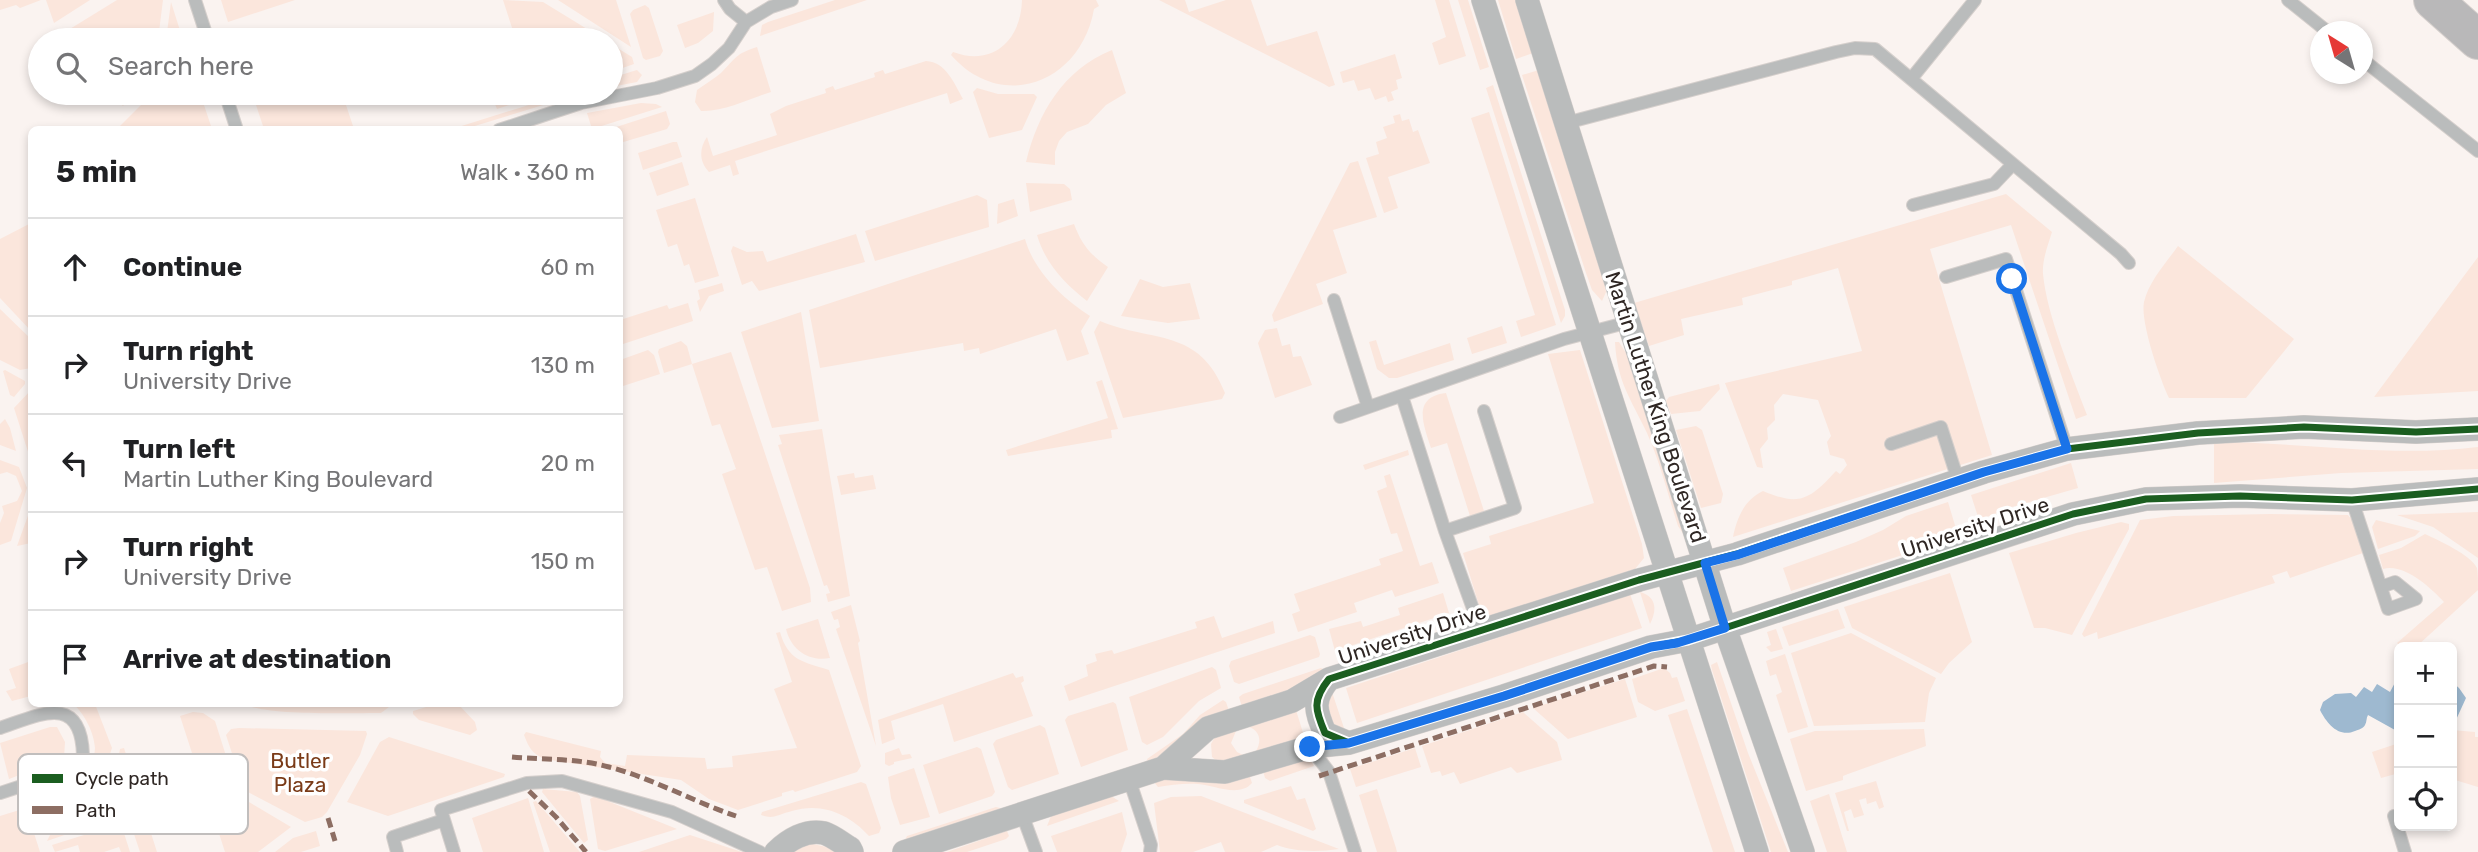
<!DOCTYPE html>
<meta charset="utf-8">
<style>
body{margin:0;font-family:Rubik,sans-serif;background:#f2f2f2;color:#202124}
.controls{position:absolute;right:21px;bottom:21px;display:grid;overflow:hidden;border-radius:10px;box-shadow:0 4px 10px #0003}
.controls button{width:63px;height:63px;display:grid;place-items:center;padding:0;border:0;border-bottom:2px solid #e0e0e0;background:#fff;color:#202124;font:35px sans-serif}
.compass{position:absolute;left:2310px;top:21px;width:63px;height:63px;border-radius:50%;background:#fff;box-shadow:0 4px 10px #0003;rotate:323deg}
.stop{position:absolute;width:21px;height:21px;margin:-16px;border:5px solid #1a73e8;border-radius:50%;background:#fff}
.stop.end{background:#1a73e8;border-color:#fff;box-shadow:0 2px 7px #0008}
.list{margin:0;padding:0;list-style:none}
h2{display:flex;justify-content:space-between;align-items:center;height:91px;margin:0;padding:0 28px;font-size:30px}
h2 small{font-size:23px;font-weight:400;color:#757577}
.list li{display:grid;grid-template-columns:46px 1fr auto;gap:21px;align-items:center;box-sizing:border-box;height:98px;padding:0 28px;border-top:2px solid #e0e0e0}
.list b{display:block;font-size:26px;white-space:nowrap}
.list p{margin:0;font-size:23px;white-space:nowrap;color:#757577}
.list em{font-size:23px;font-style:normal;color:#757577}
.icon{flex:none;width:38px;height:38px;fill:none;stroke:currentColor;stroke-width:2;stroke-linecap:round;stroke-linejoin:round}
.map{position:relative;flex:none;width:2478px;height:852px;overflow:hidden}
.search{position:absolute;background:#fff;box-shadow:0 4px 10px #0003;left:28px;top:28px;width:595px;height:77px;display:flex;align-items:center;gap:18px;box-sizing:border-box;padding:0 24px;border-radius:38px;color:#757577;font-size:26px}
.panel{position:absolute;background:#fff;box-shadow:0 4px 10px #0003;left:28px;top:126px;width:595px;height:581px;border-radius:10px}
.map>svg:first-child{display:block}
.green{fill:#fbe6dc}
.water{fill:#9eb9d0}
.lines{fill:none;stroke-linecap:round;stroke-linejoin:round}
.lane-casing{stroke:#d5cfcc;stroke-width:14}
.street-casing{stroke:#d5cfcc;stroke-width:24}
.highway-casing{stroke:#d5cfcc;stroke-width:40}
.lane{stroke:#babcbc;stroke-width:12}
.street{stroke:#babcbc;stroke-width:23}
.highway{stroke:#b9b8b9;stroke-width:38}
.quiet{stroke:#8d6e63;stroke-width:5;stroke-dasharray:10 5;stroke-linecap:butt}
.cycleway-casing{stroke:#fff;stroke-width:11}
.cycleway{stroke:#1b5e20;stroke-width:7}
.route{stroke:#1a73e8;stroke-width:9}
.labels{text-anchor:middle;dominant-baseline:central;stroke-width:7;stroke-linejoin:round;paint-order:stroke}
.street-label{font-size:21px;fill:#2f2724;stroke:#fff}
.park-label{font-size:21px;fill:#7a3b18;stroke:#fff}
.key{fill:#fff;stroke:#c1bebd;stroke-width:2}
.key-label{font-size:19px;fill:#2f2724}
</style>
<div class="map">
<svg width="2478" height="852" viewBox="0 0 2478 852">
<rect width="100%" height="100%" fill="#faf3f0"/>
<path class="green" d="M0,0H41L20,8L16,5L0,10Z
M46,0H90L54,23Z
M117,0H163L158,40H90L89,38L52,40Z
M221,0H295L228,22Z
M503,0L543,2L605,40H516Z
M558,0H616L631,47Z
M835,0H867L760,36L762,25L768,22Z
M1022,0H1096L1099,6L1094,9C1081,83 1002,113 951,55L953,52C993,67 1021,40 1022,0Z
M1159,0H1185L1189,12L1226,0H1251L1267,46L1317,31L1335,85L1329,87L1324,84Z
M1435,0H1449L1466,56L1439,65L1432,43L1446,37Z
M1458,0H1468L1489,67L1480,70Z
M1498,0H1516L1533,53L1516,59Z
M171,2L183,40H166Z
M645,5L649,8L663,51L660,56L646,60L643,58L630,14L633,10Z
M714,12L713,31L698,43L685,48L677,25Z
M611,44L632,57L634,64L611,72Z
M757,47L771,92C749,99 724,112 701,111L695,102L697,90C705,84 714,79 721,73C736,58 735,54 757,47Z
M1112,50L1126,93L1106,105L1088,124L1067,132L1059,141L1055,152V165L1026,162C1038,113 1063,70 1112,50Z
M1395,54L1402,78L1396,80L1398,89L1391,92L1394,100L1388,102L1386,96L1375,100L1370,88L1358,91L1354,80L1343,83L1340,72Z
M926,61C946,62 954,83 963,99L950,104L947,93L735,161L739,174L733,176L730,165L709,172C699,162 699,148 707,137L713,156L777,135L770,114L786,106L826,93L825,89L833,86L835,90L875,77L874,73L883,70L885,74Z
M637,70L642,75L637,82L611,87V78Z
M1539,70L1604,279L1606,292L1602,301L1592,290L1586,273L1522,75Z
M1493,85L1565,310V316L1561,323L1486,88Z
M977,88L998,94H1034L1037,97L1022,130L989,138L973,92Z
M106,93H135L123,106Z
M153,93H200L212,129H121L120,126Z
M252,93H342L354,129H264Z
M504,93H547L497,109L492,97Z
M567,93L576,95L465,129H452Z
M641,103L656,104L662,107L592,129L587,113Z
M666,111L670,124L667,129L620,143V130L610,129Z
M1489,112L1556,325L1521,337L1516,321L1535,315L1471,118Z
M1400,114L1402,121L1409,119L1413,132L1418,130L1430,163L1388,177L1398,208L1384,213L1366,158L1379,154L1376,142L1387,138L1383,127L1395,123L1393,116Z
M673,142H677L682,157L643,170L638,153Z
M1358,161L1377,217L1333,230L1347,273L1316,284L1323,304L1274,322L1272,315L1350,163Z
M682,162L689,185L657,196L649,173Z
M1026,183L1064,184L1070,189L1072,200L1030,212Z
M2006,194L2052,232C2048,245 2042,260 2043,274C2047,316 2072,375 2087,415L2076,419L2011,225L1930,249L1992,455L1733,537C1737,518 1744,500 1763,491C1800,507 1810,499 1836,471L1840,474L1847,465L1844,459L1830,455L1827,442L1831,436L1818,400L1783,394L1774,405L1775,420L1767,428L1768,439L1760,449L1763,468L1757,467L1725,383L1862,351L1838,268L1792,281V285L1742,298L1743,305L1681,319L1684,335L1649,346L1634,303Z
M977,195L987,200L989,227L875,261L865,231Z
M695,198L719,276L695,283L689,264L684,266L677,244L668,247L656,210Z
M1014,199L1018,216L997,224L998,204Z
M31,223V331L0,298V239Z
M1074,224C1081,243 1090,255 1108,267L1087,301C1065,284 1045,263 1037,235Z
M856,234L865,262L759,291L752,281L742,285L731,251L733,246L747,252L763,251L767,262Z
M1025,239C1034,271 1062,298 1090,316L1081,331L1089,354L1067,361L1056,329L980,354L979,348L964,351L963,343L820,368L809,310Z
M2178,246L2294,339L2246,398H2169C2160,379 2140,322 2144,302C2149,281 2166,263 2178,246Z
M2478,257V391L2374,397Z
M1140,279L1163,287L1190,283L1200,319L1168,323L1121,316Z
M722,283L724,291L709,296L700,312L697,301L700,299L698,290Z
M688,303L693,321L620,345V320L667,305L669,309Z
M0,309L31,339V368L20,370L0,360Z
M801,312L819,421L772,428L741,332Z
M1100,321C1153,343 1199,327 1225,393L1222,399L1123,418L1094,332Z
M1502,326L1507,343L1472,354L1467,338Z
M1277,328L1282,346L1290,344L1293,357L1301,356L1312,385L1275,398L1258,343L1265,330Z
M1376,340L1384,365L1450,343L1454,360L1397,378H1389L1377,369L1369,342Z
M681,341L687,346L692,364L731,352L810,588L811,602L782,611L767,567L755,570L722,474L736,469L720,424L712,426L692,364L664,373L658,352L659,349Z
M1615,342H1619L1629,358L1684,535L1678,526C1668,495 1660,462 1647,433C1631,399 1617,382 1615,342Z
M648,350L654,355L660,374L620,387V360Z
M1580,350L1642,544L1644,558L1635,569L1483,618L1463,553L1491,544L1489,536L1594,503L1548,354Z
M5,370L25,381V384L14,397L10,395L3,371Z
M1102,380L1118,429L1111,430L1112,438L1008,456L1006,450L1108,418L1096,382Z
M1719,384L1720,389L1700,411L1671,414L1666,401L1669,397Z
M31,390V461L14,408Z
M1446,393L1484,511L1470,516L1447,443L1431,448C1424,426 1411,397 1446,393Z
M5,419L10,428L16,451L0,445V424Z
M1696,426L1702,430L1723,494L1721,503L1701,508L1676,430Z
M822,429L850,596L828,602L826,594L830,593L827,585L824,586L778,445L782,444L779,435Z
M2214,442C2302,442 2390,458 2478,447V469L2341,473L2214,483Z
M1408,450L1409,455L1365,470L1363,465Z
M0,460L19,467L27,488L11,541L0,545V523L4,513L2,506L17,501L22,491L16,476L7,472L0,474Z
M2071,463L2078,488L2012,507L1979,520L1971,495Z
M854,473L855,478L873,475L876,489L841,495L837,476Z
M1390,474L1420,566L1432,562L1439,583L1395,597L1392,590L1354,603L1357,612L1298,632L1292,614L1300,611L1294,594L1381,565L1379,559L1403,551L1397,533L1391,534L1377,491L1387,487L1384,476Z
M1948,502L1957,532L1915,551L1791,591L1783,568L1856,542L1883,530L1906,516Z
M31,509V543L17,546L30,510Z
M2478,512V558L2433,527L2397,515Z
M2270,514L2348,515L2352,520L2363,553L2290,578L2287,571L2272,576L2275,583L2098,639L2097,632L2084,637L2082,634L2140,520L2173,516Z
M2376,520L2420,531L2415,536L2378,549L2372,527Z
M2121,522L2129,524V529L2072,635L2045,628H2034L2009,553L2076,533Z
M2425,534C2438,540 2471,555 2477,568C2478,573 2478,583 2478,590L2416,647H2402L2397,643L2444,602C2430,587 2404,563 2383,569L2379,555L2401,548Z
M1950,573L1972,642L1949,663L1941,674L1852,628L1844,607Z
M1640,592C1657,597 1657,610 1650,624Z
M1443,593L1449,613L1335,651L1329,629L1361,621L1363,627L1400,615L1398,608Z
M1630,594L1642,628L1357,723L1346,688Z
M851,605L860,641L858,643L876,746L836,629L840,627L838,619L834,620L831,612Z
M1838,609L1845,628L1789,646L1782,627Z
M1214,616L1222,638L1273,621L1275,633L1069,701L1064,686L1088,676L1086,665L1097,661L1095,654L1112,650L1114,654L1197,628L1195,622Z
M818,619L830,658C809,662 791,650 786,629Z
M1776,629L1783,649L1771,652L1766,647L1771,645L1767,632Z
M780,632C788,661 804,662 829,670L861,766L857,772L795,792L793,790L782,793V796L738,810L709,799L681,780L544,759C532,753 529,748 524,735L526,732L601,751L600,757L605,763L625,766L627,755L705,758L707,769L733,767L732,756L797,748L774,689L792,682L776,633Z
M1851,633L1936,678L1929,693L1925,722L1814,726L1791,653Z
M1310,635L1315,637L1320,654L1319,657L1239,684L1234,682L1229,666L1231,661Z
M1785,654L1808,727L1788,733L1776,695L1782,692L1776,674L1770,676L1766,661Z
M31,661V696L12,701L6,691L16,688L9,669Z
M1717,662L1748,753L1788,852H1771L1712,670L1711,665Z
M1212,667L1216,670L1221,688L1199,701L1163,737L1147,745L1142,742L1129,697Z
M1321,668L1325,670L1316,678L1243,710L1239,697L1243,694Z
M1664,668L1670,673L1672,678L1677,677L1685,701L1655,711L1638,702L1632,679Z
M1013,673L1016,678L1023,676L1024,681L1021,683L1033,716L954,742L943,704L891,721L895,739L882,744L878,720Z
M1625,679L1637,717L1568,739L1533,708Z
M1332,692L1344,728L1337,729L1330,727L1322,700Z
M1223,700L1226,702L1230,714L1176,749L1148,763L1147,759L1183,734L1200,715Z
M1113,702L1116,704L1128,750L1081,767L1065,720L1068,716Z
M73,704H95L112,748L104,771L82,778C87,770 95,758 95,748C94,732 84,713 73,704Z
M245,704H393L381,713C355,713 264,716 245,704Z
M436,704H458L475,722L477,730L470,735L419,720L413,714V711Z
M1295,707L1305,739L1258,756L1256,751C1262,741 1260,731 1249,727Z
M1687,709L1735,852H1713L1668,715Z
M193,712L203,713L215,721L234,781L204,790L180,716Z
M1523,712L1557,742L1562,760L1517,773L1511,767L1460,784L1454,772L1442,776L1440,771L1431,773L1422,746Z
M1040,725L1045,728L1059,774L1012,790L1008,787L993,744L996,740Z
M50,727H57L65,742L64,758L9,779L0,743Z
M239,728L366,731L367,734L360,755L327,812L322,817L305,822L244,790L226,735L231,729Z
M1924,729L1926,746L1848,774L1843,776V780L1806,791L1790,739L1815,731Z
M2452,730L2475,732V737H2478V787L2452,779Z
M1236,731L1231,743L1237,752L1243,755L1245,761H1217L1212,757L1211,744L1216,735Z
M389,737L505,774L504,777L388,816L347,802L380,742Z
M2399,743V773L2381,778L2372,752Z
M977,747L981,749L995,792L992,796L939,814L923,765Z
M124,748L157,852H140L116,780L115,773L120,749Z
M899,748L902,755L910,754L912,758L894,762V764L889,766L885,764V753Z
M1415,748L1421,767L1356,787L1350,769Z
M1309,757L1314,766L1270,781L1265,778L1262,767Z
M914,768L930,817L900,825L891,798L888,777Z
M1248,771L1252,783C1239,798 1214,785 1198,784C1184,783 1171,785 1158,787L1154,782L1170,778Z
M1876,781L1884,807L1879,809L1876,801L1867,804L1866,798L1859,800L1864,815L1854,818L1851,809L1844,812L1849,831H1847L1835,793Z
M861,782L866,784L881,828L879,833L869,836C849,814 822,802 792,811C779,814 774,820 761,815L762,812Z
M1291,786L1297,800L1305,798L1316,829L1313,831L1244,803V800Z
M543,789L577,792L580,796L588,840L584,843L542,792Z
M1377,789L1396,848L1397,852H1377L1359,795Z
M1829,794L1847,852H1827L1810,801Z
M595,796L677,829L605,851L598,849L590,799Z
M1111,796L1119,801L1047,826L1051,816Z
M1201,796L1339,849C1318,852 1295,852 1277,845L1261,852H1225L1221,842L1193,852H1160L1154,803L1171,797Z
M528,798L544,852H483L472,818Z
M536,801L580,852H550L533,802Z
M249,802L291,827L258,852H225L213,815Z
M996,807L1000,808L1002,812L905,840L907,836Z
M26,808L40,852H0V816Z
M1122,812L1127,834L1121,852H1057L1051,836Z
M59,817L82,829L47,841Z
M116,825L122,827L130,852H121L119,847L104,852H80L78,845L55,852L52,845Z
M316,831L320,846L301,852H275L293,838Z
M1007,831L1009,836L1006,839L967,852H947Z
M690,835L742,852H639Z
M813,844L831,848L835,852H790L799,846Z"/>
<path class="water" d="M2452,670V682L2459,688L2466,698L2455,722L2452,720Z
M2399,675V722L2395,730L2368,715C2366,718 2367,722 2365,725C2364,728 2358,730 2355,731C2339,738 2327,724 2320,710L2323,702L2335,694L2351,693L2356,697L2364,687L2372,692L2377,684L2390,692Z"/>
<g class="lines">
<g class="lane-casing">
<path id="lane" d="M195,0L208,40
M724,0L730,9L746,22
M2288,0L2328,32
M2362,59L2478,151
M1911,79L1975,0
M225,93L237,130
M1566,123L1836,52L1855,48L1875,49L2121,254L2129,263
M499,130L581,103L657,88L695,76L712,64L729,48L746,22L771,7L792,0
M1913,205L1994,184L2013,164
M1946,277L2006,259L2067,449
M1334,300L1368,407
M1402,396L1445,531L1481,631
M1340,417L1564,339L1629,322
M1891,444L1941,427L1958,480
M2352,500L2388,609L2416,599L2395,582L2381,587
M1445,531L1515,508L1484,411
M0,728C39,715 81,692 83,755L70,770L0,793
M1310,747L1329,772L1355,852
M1129,779L1151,845L1150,852
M1022,814L1036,852
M2394,816L2405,852
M397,852L393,837L444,820
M454,852L441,810L527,783L562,781L672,812L760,852"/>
</g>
<g class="street-casing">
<path id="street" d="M1483,0L1757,852
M1527,0L1725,628L1803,852
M2478,429L2416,432L2304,427L2198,433L2067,449L1984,472L1737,554L1639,580L1329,679C1312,700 1315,710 1325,733L1349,743L1504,696L1651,647L1688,640L2073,514L2146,499L2240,496L2352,500L2478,489
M1163,768L1208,728L1292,701L1329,679
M776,852C788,840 806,829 824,833C833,836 843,844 850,848L852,852
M904,852L1163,768L1225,772L1310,747L1349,743"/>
</g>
<g class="highway-casing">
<path id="highway" d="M2433,0L2478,40"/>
</g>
<use href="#lane" class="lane"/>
<use href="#street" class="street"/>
<use href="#highway" class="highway"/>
<path class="quiet" d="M512,757C545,760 577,758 609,767C652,778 694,802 736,816
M1319,776L1654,666L1667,667
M529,791L556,817L586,852
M328,818L335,841"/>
<g class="cycleway-casing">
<path id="cycleway" d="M2478,429L2416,432L2304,427L2198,433L2067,449L1984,472L1737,554L1639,580L1329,679C1312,700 1315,710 1325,733L1349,743L1504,696L1651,647L1688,640L2073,514L2146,499L2240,496L2352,500L2478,489"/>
</g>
<use href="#cycleway" class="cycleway"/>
</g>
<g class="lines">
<path class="route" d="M1310,747L1349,743L1504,696L1651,647L1677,643L1725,628L1705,563L1737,555L1984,472L2067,449L2012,279"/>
</g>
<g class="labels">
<g class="street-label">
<text transform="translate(1656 407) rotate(72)">Martin Luther King Boulevard</text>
<text transform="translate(1975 527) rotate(-18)">University Drive</text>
<text transform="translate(1412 634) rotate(-18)">University Drive</text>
</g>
<g class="park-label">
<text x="300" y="760">Butler<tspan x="300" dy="24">Plaza</tspan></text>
</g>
</g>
<rect x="18" y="754" width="230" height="80" rx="10" class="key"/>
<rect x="32" y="774" width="31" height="9" fill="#1b5e20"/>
<rect x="32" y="806" width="31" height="8" fill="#8d6e63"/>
<g class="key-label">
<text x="75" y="785">Cycle path</text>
<text x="75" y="817">Path</text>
</g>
</svg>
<div class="controls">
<button>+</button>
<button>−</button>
<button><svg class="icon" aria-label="locate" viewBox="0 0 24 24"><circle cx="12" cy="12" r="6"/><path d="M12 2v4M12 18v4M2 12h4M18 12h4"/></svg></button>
</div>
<svg class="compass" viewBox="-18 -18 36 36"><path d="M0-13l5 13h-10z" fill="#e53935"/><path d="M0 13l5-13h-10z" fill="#757577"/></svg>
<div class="stop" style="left:2012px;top:279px"></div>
<div class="stop end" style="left:1310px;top:747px"></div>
<div class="search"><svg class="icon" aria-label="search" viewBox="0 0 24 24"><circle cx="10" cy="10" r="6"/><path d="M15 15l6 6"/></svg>Search here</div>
<section class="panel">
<h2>5 min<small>Walk · 360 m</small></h2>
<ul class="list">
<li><svg class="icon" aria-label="ahead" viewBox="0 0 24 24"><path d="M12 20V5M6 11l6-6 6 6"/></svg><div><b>Continue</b></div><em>60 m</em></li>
<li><svg class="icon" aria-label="right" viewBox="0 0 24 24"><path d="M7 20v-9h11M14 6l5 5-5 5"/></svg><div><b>Turn right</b><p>University Drive</p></div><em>130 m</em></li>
<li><svg class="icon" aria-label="left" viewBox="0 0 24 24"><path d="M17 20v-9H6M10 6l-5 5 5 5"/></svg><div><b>Turn left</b><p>Martin Luther King Boulevard</p></div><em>20 m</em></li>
<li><svg class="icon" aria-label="right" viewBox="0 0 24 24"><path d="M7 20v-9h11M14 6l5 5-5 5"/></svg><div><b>Turn right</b><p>University Drive</p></div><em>150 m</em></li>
<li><svg class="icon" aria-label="arrive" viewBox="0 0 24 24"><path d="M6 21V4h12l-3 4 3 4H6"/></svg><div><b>Arrive at destination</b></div></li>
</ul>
</section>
</div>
